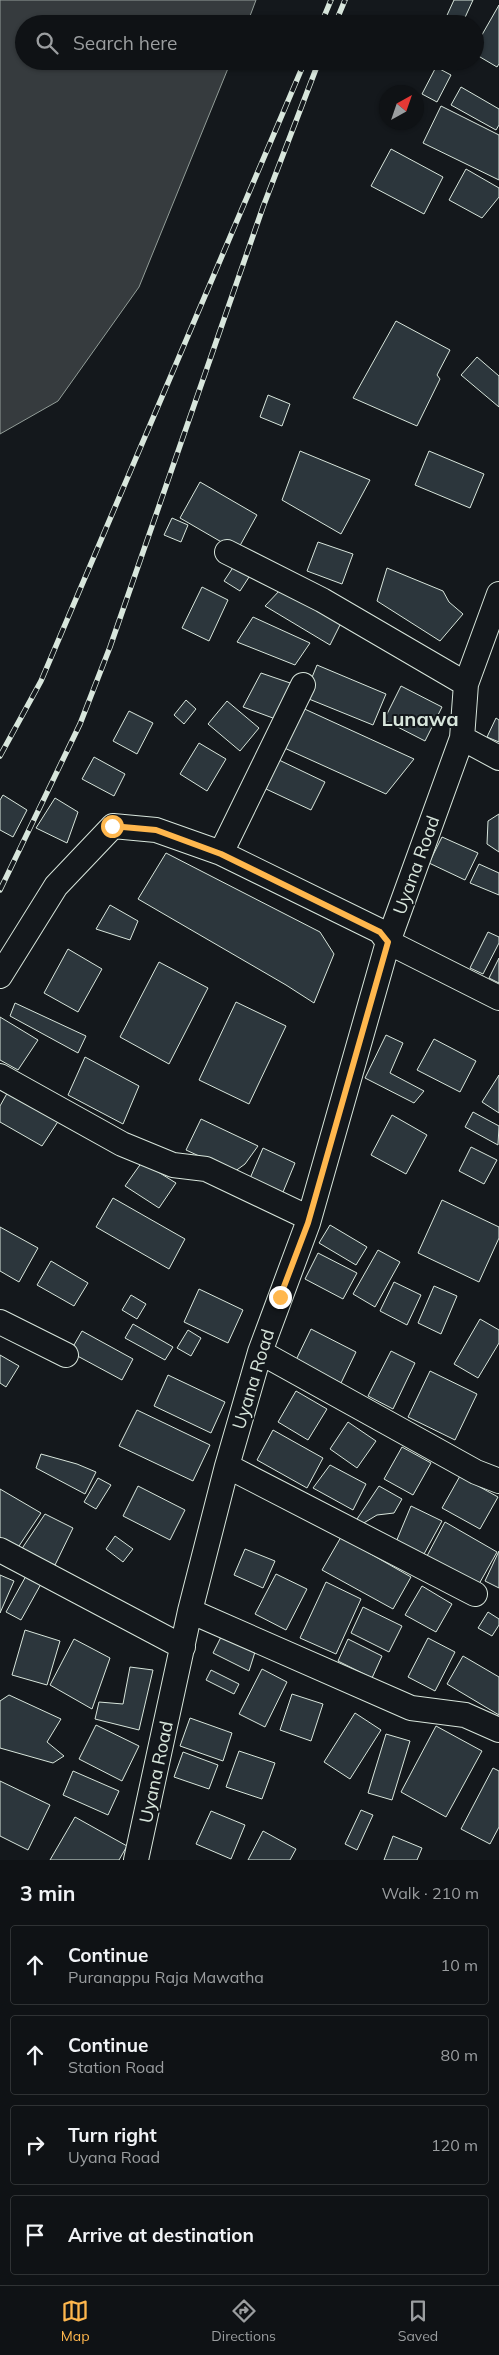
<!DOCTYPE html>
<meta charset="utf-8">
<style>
body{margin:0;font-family:Mulish,sans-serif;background:#1d2022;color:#f1f3f6}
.compass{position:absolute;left:379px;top:85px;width:45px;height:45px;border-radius:50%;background:#0f1215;box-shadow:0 1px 4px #0004;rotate:40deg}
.stop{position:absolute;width:15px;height:15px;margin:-11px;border:4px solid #ffb74d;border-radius:50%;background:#fff}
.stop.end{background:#ffb74d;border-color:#fff;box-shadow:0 1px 5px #0008}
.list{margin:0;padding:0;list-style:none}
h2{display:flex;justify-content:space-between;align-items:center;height:65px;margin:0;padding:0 20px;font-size:21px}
h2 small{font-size:16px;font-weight:400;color:#9b9ea0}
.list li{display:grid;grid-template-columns:32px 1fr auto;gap:15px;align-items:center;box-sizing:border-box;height:80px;margin:0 10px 10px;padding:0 10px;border:1px solid #2f3234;border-radius:5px}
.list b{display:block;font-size:19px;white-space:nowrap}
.list p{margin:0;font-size:16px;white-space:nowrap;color:#9b9ea0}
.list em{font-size:16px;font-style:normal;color:#9b9ea0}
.icon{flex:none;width:28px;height:28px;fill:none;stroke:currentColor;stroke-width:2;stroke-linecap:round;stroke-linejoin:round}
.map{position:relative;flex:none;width:499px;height:1860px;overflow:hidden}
.search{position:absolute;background:#0f1215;box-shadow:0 1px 4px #0004;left:15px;right:15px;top:15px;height:55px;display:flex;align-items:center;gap:12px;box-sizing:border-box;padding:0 18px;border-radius:28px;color:#9b9ea0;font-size:19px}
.sheet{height:425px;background:#0f1215}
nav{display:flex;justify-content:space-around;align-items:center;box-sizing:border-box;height:70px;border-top:1px solid #2f3234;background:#0f1215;font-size:14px;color:#9b9ea0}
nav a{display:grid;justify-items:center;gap:2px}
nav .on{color:#ffb74d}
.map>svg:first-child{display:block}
.water{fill:#363b3e;stroke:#939e99}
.building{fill:#2c363c;stroke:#d8e6dc}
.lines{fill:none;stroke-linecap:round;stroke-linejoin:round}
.minor-casing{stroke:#d8e6dc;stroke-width:26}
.minor{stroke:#14181c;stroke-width:24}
.rail-casing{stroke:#d8e6dc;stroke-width:5.5}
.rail{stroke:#14181c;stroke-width:4;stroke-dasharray:11;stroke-linecap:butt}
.route{stroke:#ffb74d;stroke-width:6}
.labels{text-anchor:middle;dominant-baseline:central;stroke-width:4;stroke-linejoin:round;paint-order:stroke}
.street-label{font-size:18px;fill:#d8e6dc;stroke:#14181c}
.quarter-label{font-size:20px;font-weight:bold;fill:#d8e6dc;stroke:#14181c}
</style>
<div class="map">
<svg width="499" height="1860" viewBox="0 0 499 1860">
<rect width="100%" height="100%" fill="#14181c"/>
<path class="water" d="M0,0H256L247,24H24V61H231L139,287L58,401L0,434Z"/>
<path class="building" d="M454,0H473L462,24H443Z
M499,5V64L497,67L475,54V47Z
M436,67L451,75L437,102L422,94Z
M461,87L499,109V125L496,130L451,105Z
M441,106L499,135V180L423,143Z
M391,149L443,177L424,214L371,186Z
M466,169L499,188V197L482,218L449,200Z
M396,321L450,350L437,375L440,379L417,426L353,398Z
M477,357L499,376V407L461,375Z
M268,395L290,404L282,426L260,417Z
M300,451L370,480L341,534L282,500Z
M429,451L484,474L470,508L415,485Z
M200,482L257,515L237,551L180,518Z
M172,518L188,525L181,542L164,535Z
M318,542L353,554L342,584L307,571Z
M236,563L251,574L240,591L224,581Z
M387,568L443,591L449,602L463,614L440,641L377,601Z
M202,587L228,600L209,641L182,628Z
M281,589L342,621L330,645L265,606Z
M253,617L310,643L295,665L237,642Z
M317,665L386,694L373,725L304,697Z
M261,673L299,686L281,721L243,707Z
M401,686L442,707L425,741L384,720Z
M186,700L196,709L184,724L174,715Z
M227,701L259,728L240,751L208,724Z
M298,706L414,759L386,794L280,746Z
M129,711L153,723L137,754L113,741Z
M496,718L499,720V742L487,737Z
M199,743L226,759L207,791L180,774Z
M94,757L125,774L114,796L82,779Z
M279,760L325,782L311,810L266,789Z
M3,795L27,810L13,837L0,830V800Z
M55,798L78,812L67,843L36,828Z
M499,814V852L487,844L488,821Z
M442,837L478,853L465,880L429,863Z
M166,853L320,932L334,954L314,1003L286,985L138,899Z
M479,864L499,873V895L470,883Z
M110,905L138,921L130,940L96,929Z
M488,932L499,937V943L483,974L470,968Z
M68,949L102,969L78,1012L44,993Z
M499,958V983L489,978Z
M159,962L208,988L169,1064L120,1037Z
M236,1002L286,1026L249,1104L199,1080Z
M15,1003L86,1036L78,1053L10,1016Z
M0,1017L38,1040L18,1070L0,1060Z
M386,1035L403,1043L390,1073L424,1091L414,1103L365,1078Z
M434,1039L476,1061L460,1092L417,1070Z
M85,1057L139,1086L123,1124L68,1095Z
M499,1075V1113L482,1102Z
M10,1088L61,1117L42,1146L0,1122V1106Z
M473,1112L499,1126L498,1145L465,1127Z
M392,1115L427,1135L406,1174L371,1155Z
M201,1119L258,1146L245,1164L234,1172L186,1150Z
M471,1147L497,1160L484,1184L459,1171Z
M263,1148L295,1163L281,1197L248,1183Z
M142,1162L176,1183L159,1208L125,1186Z
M113,1198L185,1239L169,1269L96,1227Z
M442,1200L499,1227V1238L479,1282L418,1253Z
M330,1225L367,1247L356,1265L319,1243Z
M0,1227L38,1248L19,1282L0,1271Z
M378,1250L400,1262L375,1307L353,1294Z
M318,1253L357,1273L343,1299L305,1279Z
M51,1261L88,1283L74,1306L37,1285Z
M394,1282L421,1295L407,1325L380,1311Z
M434,1286L457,1296L441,1334L418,1323Z
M199,1289L243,1310L228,1343L184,1322Z
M131,1295L146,1304L137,1319L122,1310Z
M480,1319L499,1330V1343L478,1378L454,1364Z
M133,1324L173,1347L165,1360L125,1338Z
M311,1329L356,1352L341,1383L296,1360Z
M188,1330L201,1338L191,1356L177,1348Z
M82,1331L133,1359L122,1380L70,1352Z
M391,1351L415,1363L393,1409L368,1396Z
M0,1355L19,1366L6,1387L0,1383Z
M430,1371L477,1394L455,1440L408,1417Z
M168,1375L225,1402L211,1433L154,1406Z
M296,1391L327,1409L308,1440L278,1422Z
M137,1410L210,1445L193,1481L119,1446Z
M348,1422L376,1441L357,1468L330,1449Z
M273,1430L323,1458L307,1488L257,1460Z
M402,1447L431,1463L413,1495L384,1479Z
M41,1454L77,1464L96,1472L85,1494L36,1468Z
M330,1465L366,1484L353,1510L313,1488Z
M460,1476L498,1497L480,1529L442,1508Z
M98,1478L111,1485L96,1509L84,1502Z
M138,1486L185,1510L170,1540L123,1516Z
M379,1486L402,1499L394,1513L377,1515L362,1524L357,1519Z
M0,1489L41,1513L17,1549L0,1539Z
M411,1506L442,1521L424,1554L396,1542Z
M45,1514L73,1528L55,1565L21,1550Z
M445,1522L497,1552L479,1584L427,1556Z
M115,1536L133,1549L123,1562L106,1549Z
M341,1537L411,1577L393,1609L322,1570Z
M245,1549L275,1561L263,1588L234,1575Z
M499,1551V1588L485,1581Z
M276,1574L307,1589L286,1630L255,1614Z
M0,1575L14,1581L0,1613Z
M26,1576L41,1584L21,1620L6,1612Z
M326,1582L361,1599L336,1654L300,1638Z
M422,1586L452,1604L436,1632L405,1615Z
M363,1607L402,1626L389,1652L351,1633Z
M488,1612L499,1619V1625L492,1636L478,1628Z
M25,1630L60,1641L47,1685L12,1675Z
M221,1637L255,1652L249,1671L213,1653Z
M428,1638L455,1652L435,1691L408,1677Z
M74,1639L110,1658L92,1709L50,1685Z
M348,1639L382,1656L372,1678L338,1661Z
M463,1656L499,1677V1715L447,1684Z
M130,1667L153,1670L139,1730L95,1719L99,1702L123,1704Z
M262,1669L287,1682L265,1727L239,1714Z
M211,1670L239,1684L234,1694L206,1680Z
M292,1694L323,1704L311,1741L280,1730Z
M9,1695L61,1719L47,1742L64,1756L53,1763L0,1748V1701Z
M355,1713L381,1730L350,1779L324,1762Z
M190,1718L232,1733L223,1761L180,1746Z
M96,1725L139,1746L122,1781L79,1759Z
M436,1726L482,1751L446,1817L401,1792Z
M386,1734L410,1741L392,1800L368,1793Z
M239,1751L275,1763L262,1799L226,1787Z
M183,1752L218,1765L209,1789L174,1777Z
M493,1768L499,1771V1827L490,1844L461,1829Z
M73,1771L119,1791L108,1815L63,1795Z
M0,1781L50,1805L28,1850L0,1836Z
M361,1810L373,1815L357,1850L345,1844Z
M211,1811L245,1825L231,1859L196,1844Z
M75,1817L127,1846L119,1860H50Z
M263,1831L296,1849L290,1860H248Z
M393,1836L422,1848L417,1860H384Z"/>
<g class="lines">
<g class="minor-casing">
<path id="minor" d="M227,552L322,600L466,684
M462,738L499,758
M221,853L303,685
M0,976L56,886L113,826L156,830L221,853L380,931L388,942L499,998
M0,1076L122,1144L173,1165L206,1169L309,1218L308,1223
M0,1322L66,1355
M260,1352L476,1472L499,1481
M227,1466L475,1594
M0,1550L183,1647
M190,1611L411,1708L465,1715L499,1730
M136,1860L190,1611L227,1466L260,1352L308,1223L388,942L462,738L466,684L499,594"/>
</g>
<use href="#minor" class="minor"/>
<g class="rail-casing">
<path id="rail" d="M321,24L331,0
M335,24L345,0
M0,756L41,681L305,61
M0,890L80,724L110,647L263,207L319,61"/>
</g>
<use href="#rail" class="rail"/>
</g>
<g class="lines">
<path class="route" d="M112,826L156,830L221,854L380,932L388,942L308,1223L280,1297"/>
</g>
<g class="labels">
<g class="street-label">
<text transform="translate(416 865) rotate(-70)">Uyana Road</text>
<text transform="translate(253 1379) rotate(-73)">Uyana Road</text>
<text transform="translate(156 1772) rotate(-78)">Uyana Road</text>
</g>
<g class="quarter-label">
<text x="420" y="718">Lunawa</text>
</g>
</g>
</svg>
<svg class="compass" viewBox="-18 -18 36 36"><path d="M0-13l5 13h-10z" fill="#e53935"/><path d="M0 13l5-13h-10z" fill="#9b9ea0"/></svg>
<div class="stop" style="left:112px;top:826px"></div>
<div class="stop end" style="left:280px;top:1297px"></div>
<div class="search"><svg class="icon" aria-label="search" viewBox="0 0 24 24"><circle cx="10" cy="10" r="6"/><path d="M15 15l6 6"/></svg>Search here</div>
</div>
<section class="sheet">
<h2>3 min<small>Walk · 210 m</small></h2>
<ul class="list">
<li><svg class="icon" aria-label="ahead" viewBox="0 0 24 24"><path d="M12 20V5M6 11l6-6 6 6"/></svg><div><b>Continue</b><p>Puranappu Raja Mawatha</p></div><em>10 m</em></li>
<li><svg class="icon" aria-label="ahead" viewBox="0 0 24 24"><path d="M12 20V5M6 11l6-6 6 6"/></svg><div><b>Continue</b><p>Station Road</p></div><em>80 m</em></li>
<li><svg class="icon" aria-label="right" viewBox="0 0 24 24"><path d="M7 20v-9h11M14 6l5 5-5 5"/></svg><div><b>Turn right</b><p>Uyana Road</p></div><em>120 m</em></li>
<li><svg class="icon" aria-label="arrive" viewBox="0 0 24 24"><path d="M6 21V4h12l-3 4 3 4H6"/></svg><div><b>Arrive at destination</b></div></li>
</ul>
</section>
<nav>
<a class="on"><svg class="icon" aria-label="map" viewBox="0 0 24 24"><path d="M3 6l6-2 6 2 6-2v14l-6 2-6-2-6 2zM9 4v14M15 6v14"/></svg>Map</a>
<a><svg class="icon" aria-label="directions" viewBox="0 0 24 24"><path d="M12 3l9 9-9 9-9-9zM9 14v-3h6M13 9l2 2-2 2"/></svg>Directions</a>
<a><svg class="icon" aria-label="saved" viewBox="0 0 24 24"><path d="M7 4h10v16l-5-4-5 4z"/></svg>Saved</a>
</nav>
